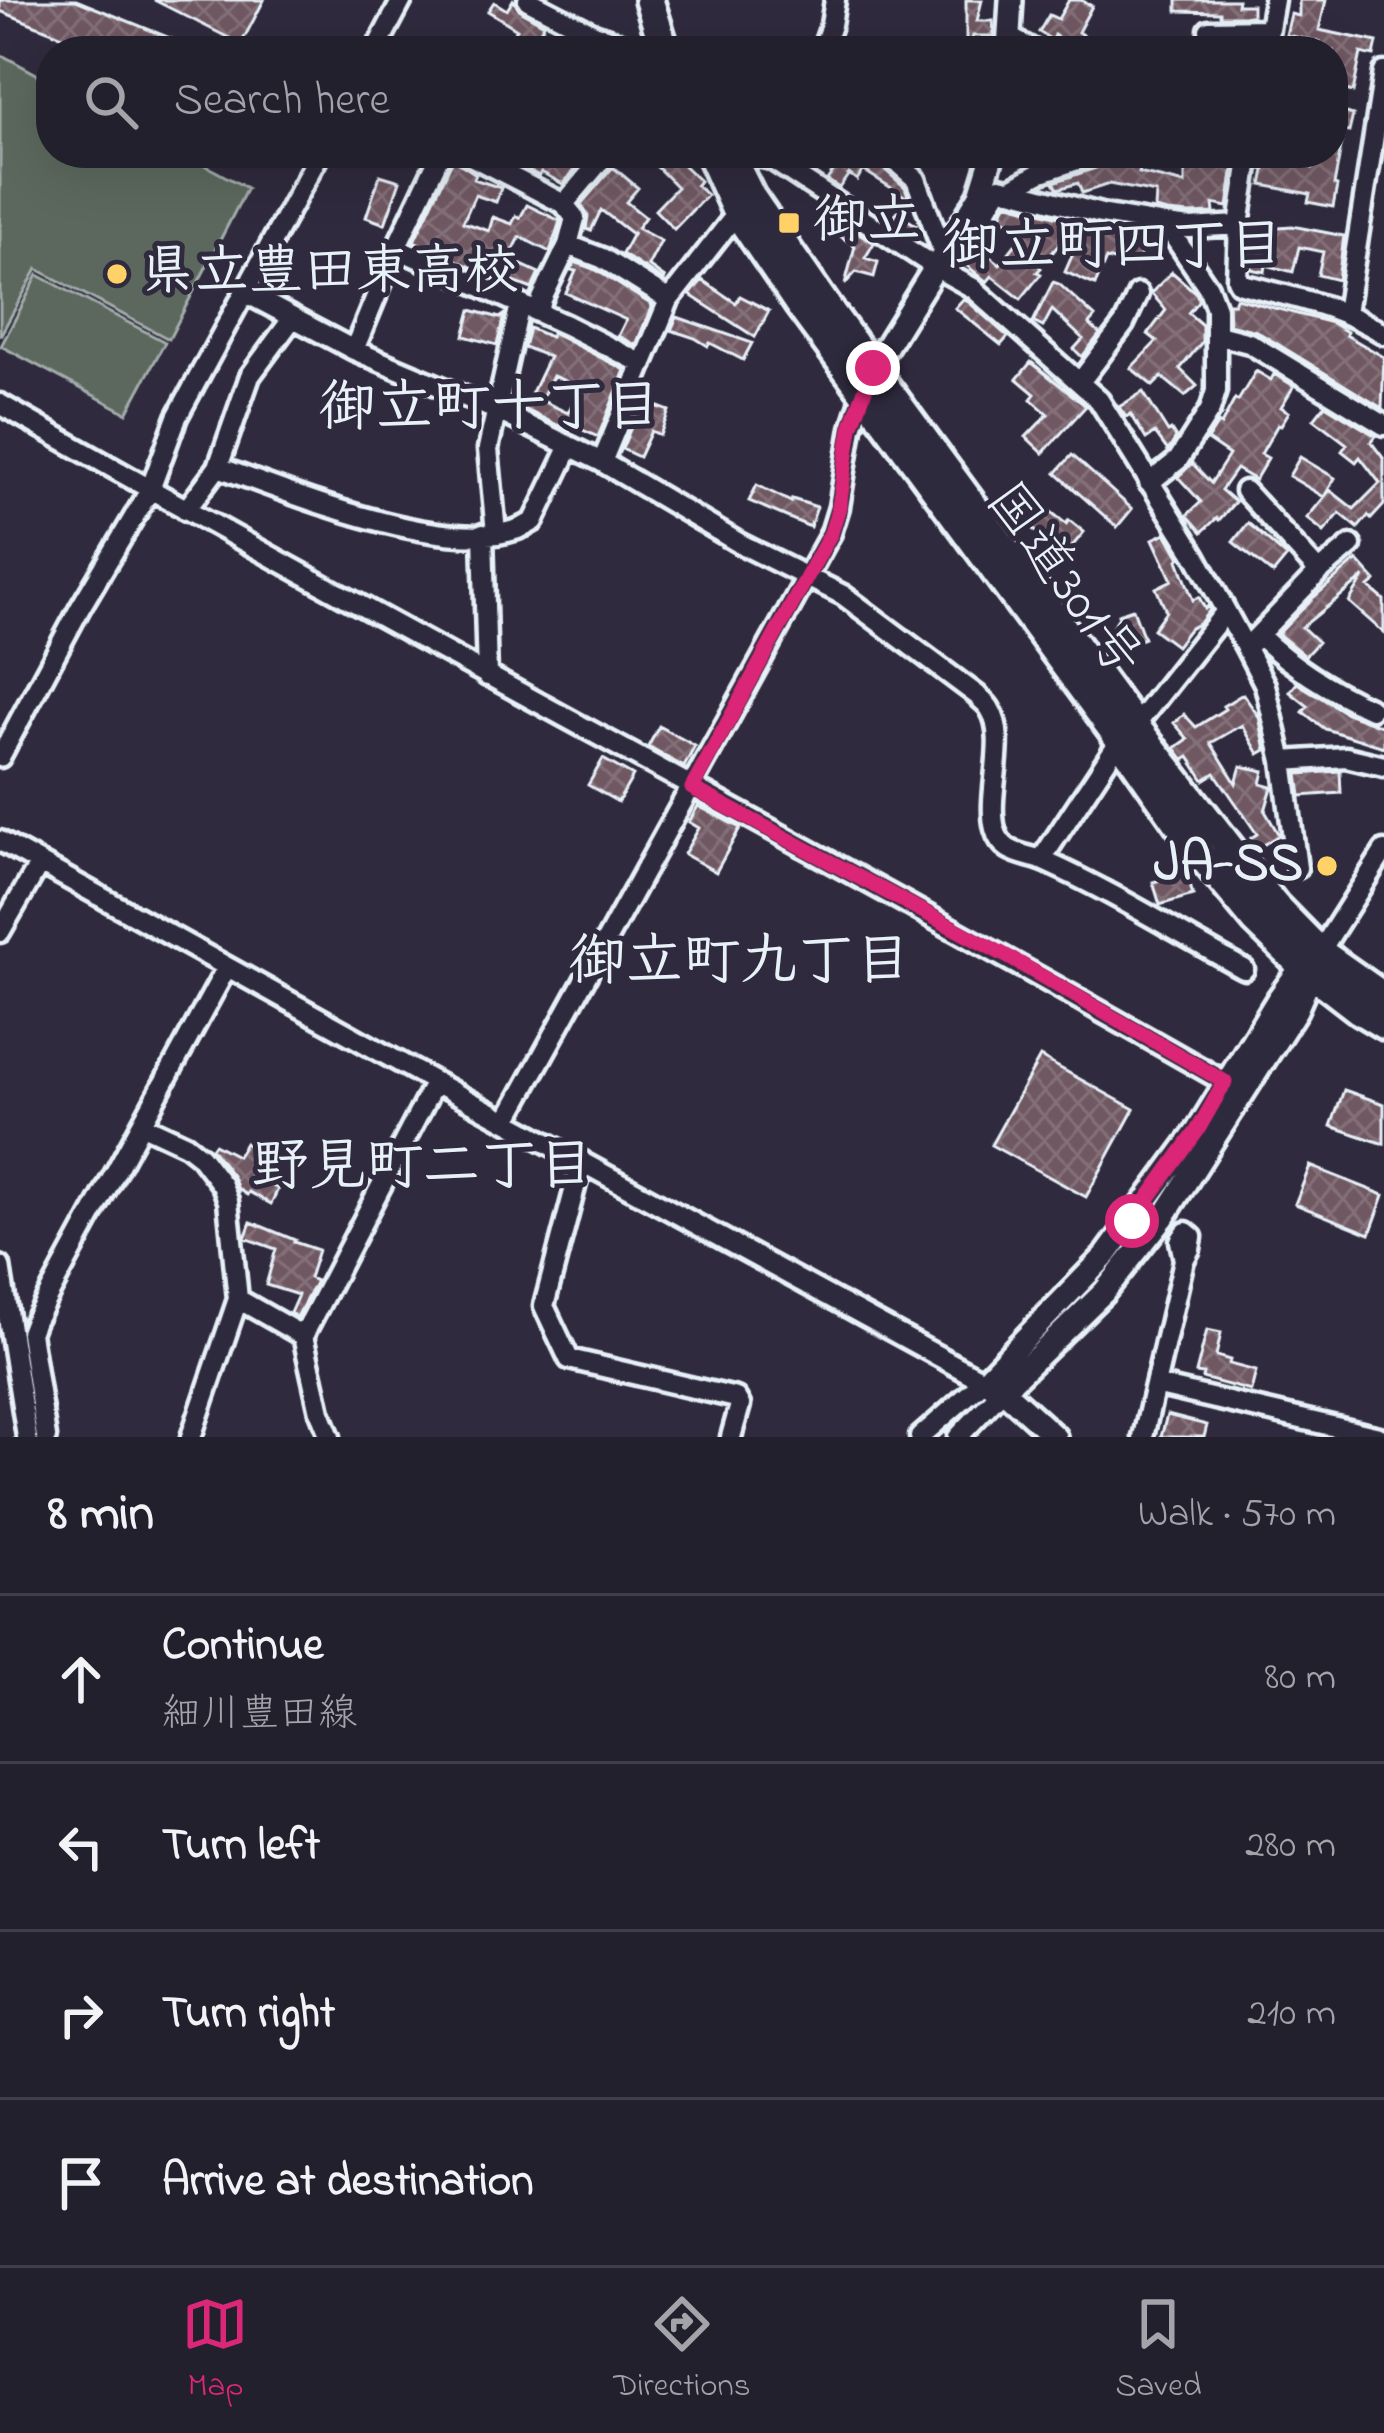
<!DOCTYPE html>
<meta charset="utf-8">
<style>
body{margin:0;font-family:"Indie Flower","Klee One",sans-serif;background:#2f2d3a;color:#f1f3f6}
.stop{position:absolute;width:36px;height:36px;margin:-27px;border:9px solid #db2777;border-radius:50%;background:#fff}
.stop.end{background:#db2777;border-color:#fff;box-shadow:0 3px 12px #0008}
.list{margin:0;padding:0;list-style:none}
h2{display:flex;justify-content:space-between;align-items:center;height:156px;margin:0;padding:0 48px;font-size:51px}
h2 small{font-size:39px;font-weight:400;color:#a3a3aa}
.list li{display:grid;grid-template-columns:78px 1fr auto;gap:36px;align-items:center;box-sizing:border-box;height:168px;padding:0 48px;border-top:3px solid #403e4a}
.list b{display:block;font-size:45px;white-space:nowrap}
.list p{margin:0;font-size:39px;white-space:nowrap;color:#a3a3aa}
.list em{font-size:39px;font-style:normal;color:#a3a3aa}
.icon{flex:none;width:66px;height:66px;fill:none;stroke:currentColor;stroke-width:2;stroke-linecap:round;stroke-linejoin:round}
.map{position:relative;flex:none;width:1384px;height:1437px;overflow:hidden}
.search{position:absolute;background:#23202e;box-shadow:0 12px 48px #0002;left:36px;right:36px;top:36px;height:132px;display:flex;align-items:center;gap:30px;box-sizing:border-box;padding:0 42px;border-radius:48px;color:#a3a3aa;font-size:45px}
.sheet{height:828px;background:#23202e}
nav{display:flex;justify-content:space-around;align-items:center;box-sizing:border-box;height:168px;border-top:3px solid #403e4a;background:#23202e;font-size:33px;color:#a3a3aa}
nav a{display:grid;justify-items:center;gap:6px}
nav .on{color:#db2777}
.map>svg:first-child{display:block}
.park{fill:#5b685d;stroke:#a2acaa;stroke-width:3}
.building{fill:url(#building-cross-hatch);stroke:#e8f1f8;stroke-width:3;fill-rule:evenodd}
.lines{fill:none;stroke-linecap:round;stroke-linejoin:round}
.minor-casing{stroke:#e8f1f8;stroke-width:27}
.major-casing{stroke:#e8f1f8;stroke-width:30}
.highway-casing{stroke:#e8f1f8;stroke-width:36}
.minor{stroke:#2f2a3d;stroke-width:18}
.major{stroke:#2f2a3d;stroke-width:21}
.highway{stroke:#2f2a3d;stroke-width:27}
.route{stroke:#db2777;stroke-width:15}
.poi-dot{fill:#ffd166;stroke:#2f2a3d;stroke-width:4.5}
.labels{text-anchor:middle;dominant-baseline:central;stroke-width:10;stroke-linejoin:round;paint-order:stroke}
.poi-label{font-size:54px;font-weight:bold;fill:#e8f1f8;stroke:#2f2a3d;text-anchor:start}
.street-label{font-size:54px;fill:#e8f1f8;stroke:#2f2a3d}
.neighbourhood-label{font-size:57px;font-weight:bold;fill:#e8f1f8;stroke:#2f2a3d}
</style>
<div class="map">
<svg width="1384" height="1437" viewBox="0 0 1384 1437">
<defs>
<pattern id="building-cross-hatch" width="8" height="8" patternUnits="userSpaceOnUse" patternTransform="scale(3)"><rect width="8" height="8" fill="#705862"/><path d="M0 0l8 8M0 8l8-8" fill="none" stroke="#847079"/></pattern>
</defs>
<rect width="100%" height="100%" fill="#2f2a3d"/>
<filter id="ink" filterUnits="userSpaceOnUse"><feTurbulence type="fractalNoise" baseFrequency=".00833" numOctaves="2"/><feDisplacementMap in="SourceGraphic" scale="24" xChannelSelector="R" yChannelSelector="G"/><feConvolveMatrix kernelMatrix="1 2 1 2 8 2 1 2 1" color-interpolation-filters="sRGB"/></filter>
<g filter="url(#ink)">
<path class="park" d="M0,54L51,82V153H182L247,188L169,339L37,269L0,336Z
M38,275L165,342L127,413L1,346Z"/>
<path class="building" d="M0,0H76L202,51H100L0,11Z
M154,0H264L241,44Z
M513,0L521,11L544,24L541,29L566,43L568,36L587,45L585,51H499L517,29L488,11L494,2L507,10Z
M966,0H982L977,21H993L994,36H973L970,49L966,48Z
M1069,0H1081L1092,6L1078,32L1107,51H1080L1054,35L1052,40L1039,32L1049,15L1058,19Z
M1177,0H1238L1237,5H1252V16H1220V12L1177,11Z
M1299,0H1326L1319,30L1377,42L1374,56L1361,53L1353,92L1333,87V51H1318L1320,42L1286,35L1291,14L1299,16Z
M1333,109L1353,115L1349,132L1344,131L1334,185L1337,186L1333,207L1308,202L1310,194L1262,185L1265,170L1261,169L1263,158L1313,168L1316,153H1333Z
M536,153H561L580,164L563,184L541,172L539,176L528,170Z
M643,153H671L700,181L696,185L707,195L674,229L655,210L677,187Z
M813,153H861L877,163L905,187L912,207L900,215L916,225L910,235L891,222L906,197L863,170L857,180L849,174L839,188L827,180L837,166Z
M1185,153H1209L1235,159L1228,207L1213,204L1214,213L1190,214L1168,212L1155,209L1156,193L1109,184L1082,193L1078,183L1058,189L1054,182L1102,166L1111,157L1142,165L1139,173L1185,184Z
M453,159L476,174L474,179L501,188L496,202L475,195L463,222L489,231L493,217L512,224L516,216L520,218L527,205L560,221L550,252L520,237L509,259L539,273L532,289L504,278L502,281L414,241Z
M613,167L638,188L626,202L645,217L637,228L661,241L648,266L665,278L664,281L622,254L634,232L632,234L601,210L591,231L586,229L588,216L581,204Z
M380,175L400,181L385,224L366,217Z
M1006,203L1077,222L1044,263L1030,257L1041,268L1037,272L1041,274L1021,299L992,276L987,282L966,265L980,248L1000,264L1030,226L1000,219Z
M841,221L874,243L865,258L878,262L874,277L856,272L845,284L855,246L834,232Z
M1086,224L1126,233L1123,244L1142,249L1137,267L1106,259L1095,285L1065,272Z
M1292,226L1344,236L1338,280L1318,275L1323,252L1299,247L1293,272L1266,265L1265,272L1251,269L1252,229Z
M575,262L596,270L652,305L636,345L618,336L626,320L566,293L576,271L571,270Z
M1172,272L1196,293L1199,300L1188,313L1202,325V342L1180,369L1197,386L1185,396L1162,377L1153,386L1131,368L1157,341L1148,334L1166,310L1151,293Z
M702,280L736,303L740,296L769,311L755,337L690,295Z
M1053,282L1059,284L1095,317L1089,324L1100,334L1082,357L1074,349L1083,339L1052,310L1043,327L1033,322Z
M964,298L1008,337L1001,345L955,308Z
M1236,298L1332,323L1347,332L1346,335L1384,357L1382,408L1256,331L1229,324L1228,303H1234Z
M471,310L500,318L504,315L497,345L464,336Z
M677,317L752,343L743,360L710,343L708,346L695,338L671,330Z
M529,328L550,337L552,333L625,370L598,437L572,425L570,431L524,409L549,357L524,347ZM553,376L580,387L568,413L541,400Z
M1031,362L1086,406L1043,453L1026,437L1048,414L1031,399L1035,394L1017,379Z
M1256,371L1271,380L1274,374L1294,386L1281,407L1289,412L1281,425L1278,424L1261,454L1268,458L1255,480L1236,469L1221,490L1235,502L1219,520L1217,518L1202,532L1187,515L1201,502L1178,477L1192,463L1211,483L1229,455L1207,440L1218,423L1221,425L1235,399L1238,401Z
M1143,392L1168,432L1171,430L1176,438L1168,451L1155,433L1146,439L1131,414L1126,417L1119,407Z
M642,401L669,411L660,435L651,431L639,457L622,449Z
M1325,405L1376,436L1371,442L1384,459V505L1371,519L1368,516L1358,528L1340,513L1324,532L1307,518L1330,490L1354,509L1380,483L1360,457L1356,462L1342,451L1347,444L1314,419Z
M1072,455L1132,509L1117,527L1056,473Z
M1300,457L1335,478L1324,497L1289,476Z
M757,485L791,502L792,499L817,507L810,527L749,501Z
M1030,489L1043,499L1040,503L1066,524L1069,520L1084,532L1070,549L1057,539L1052,545L1022,520L1028,513L1017,505Z
M1248,523L1287,557L1273,574L1233,542Z
M1166,533L1180,558L1178,560L1193,600L1199,597L1205,609L1208,606L1210,610L1200,623L1189,629L1176,646L1153,629L1166,611L1156,588L1172,580L1153,539Z
M1357,560L1376,581L1369,587L1384,600V633L1349,602L1364,577L1302,627L1318,642L1305,656L1278,634L1314,597Z
M1133,609L1144,638L1117,648L1118,651L1106,656L1100,645L1119,617L1118,614Z
M1297,683L1346,713L1384,727V747L1325,729L1303,712L1308,706L1290,692Z
M1243,694L1259,717L1266,750L1259,754L1242,725L1211,743L1236,783L1241,766L1264,771L1261,784L1272,787L1265,811L1279,835L1258,848L1251,838L1257,834L1215,773L1204,780L1189,757L1184,760L1175,748L1188,739L1174,723L1184,714L1196,727L1225,709L1223,706Z
M659,726L695,746L684,767L648,747Z
M603,759L633,776L618,802L588,785Z
M1340,771L1341,793L1301,796L1298,774Z
M698,806L740,828L716,872L684,854L699,828L689,822Z
M1186,872L1193,895L1160,905L1153,882Z
M1040,1057L1134,1109L1086,1197L991,1145Z
M1344,1090L1384,1104V1144L1331,1126Z
M245,1143L263,1154L251,1174L278,1189L271,1204L249,1192L247,1195L238,1189L233,1177L211,1148L214,1144L237,1156Z
M1310,1166L1384,1195L1370,1234L1295,1204Z
M251,1222L295,1240L294,1242L318,1250L309,1278L316,1281L297,1317L290,1313L298,1295L266,1285L276,1249L245,1238Z
M1207,1330L1221,1333L1216,1356L1230,1360L1229,1364L1256,1371L1251,1391L1202,1378L1203,1374L1196,1373Z
M1167,1415L1207,1425L1204,1437H1161Z"/>
<g class="lines">
<g class="minor-casing">
<path id="minor" d="M528,0L594,34L642,51
M1209,30L1269,29
M1009,37L1035,51
M375,51L402,0
M822,51L831,25L835,0
M1265,51L1274,0
M465,153L564,204L575,218L568,245L602,258L669,300
M886,153L916,179L944,255
M1250,153L1239,225L1237,279L1239,283C1289,297 1340,305 1384,334
M732,159L758,156L771,159L935,267L973,288L1099,400L1196,556L1246,648L1265,685L1283,761L1346,757L1384,766
M1009,190L1039,173L1098,153
M564,204L607,153
M1166,225L1190,228L1239,225
M953,241L965,246L1000,187L1101,214L1166,225L1208,287L1216,308V391L1210,410L1178,460L1149,483
M396,248L566,325L643,364
M244,292L354,350L498,411L602,462L739,543L843,595L977,695C981,700 987,703 990,709C1009,739 986,794 995,829C1002,856 1026,853 1046,862C1115,893 1178,933 1244,969
M539,312L542,299L568,245
M1346,313L1384,72
M1218,335L1249,343L1384,425
M354,350L396,248L441,153
M1080,382L1124,324L1138,294
M0,404C405,636 820,850 1225,1082
M602,462L669,300L737,213
M218,467C289,492 466,567 534,521L569,448
M1245,491L1319,572
M186,510L218,467L250,376L292,319
M496,533L488,449L520,304
M483,534L487,676
M1260,636C1291,666 1331,691 1371,709
M1246,648L1319,572L1351,545
M1135,726L1226,611
M0,757L80,608L150,490L177,417L320,153
M1283,761L1297,868
M0,841L435,1082L984,1381L920,1437
M1041,860L1120,740
M0,932L40,863
M1320,952L1384,851
M507,1120L831,533L839,507L852,428L866,385
M143,1125L186,1145L200,1156L222,1185L228,1201L238,1299L191,1437
M582,1161L544,1306L569,1359L736,1398L740,1405L731,1437
M1186,1232L1192,1237L1190,1249L1184,1260L1180,1241Z
M0,1266L27,1437
M238,1299L303,1336L320,1412L330,1437
M303,1336L435,1082
M1155,1385L1379,1437
M46,1437L30,1333L35,1320L227,967
M958,1437L1003,1390
M1143,1437L1184,1260"/>
</g>
<g class="major-casing">
<path id="major" d="M1008,51L1011,0
M873,368L980,195L993,153
M1003,1390L1104,1292L1163,1218L1296,1010L1316,964
M1055,1437L1003,1390L984,1381L1106,1255L1197,1131L1278,999L1302,966L1310,960"/>
</g>
<g class="highway-casing">
<path id="highway" d="M649,0L665,51
M710,153L737,213L798,303L1120,740L1200,854L1256,921L1302,966L1359,1010L1384,1025
M731,157L751,197L829,310L1135,726L1275,906L1320,952L1384,997"/>
</g>
<use href="#minor" class="minor"/>
<use href="#major" class="major"/>
<use href="#highway" class="highway"/>
</g>
</g>
<g class="lines" filter="url(#ink)">
<path class="route" d="M873,368L851,428L839,507L831,533L692,788L1010,958L1225,1082L1197,1131L1132,1221"/>
</g>
<g class="poi-dot">
<rect x="777" y="211" width="24" height="24" rx="6"/>
<circle cx="117" cy="274" r="12"/>
<circle cx="1327" cy="866" r="12"/>
</g>
<g class="labels">
<g class="poi-label">
<text x="813" y="223">御立</text>
<text x="141" y="274">県立豊田東高校</text>
<text x="1303" y="866" text-anchor="end">JA-SS</text>
</g>
<g class="street-label">
<text transform="translate(1062 581) rotate(54)">国道301号</text>
</g>
<g class="neighbourhood-label">
<text x="1113" y="249">御立町四丁目</text>
<text x="490" y="410">御立町十丁目</text>
<text x="740" y="964">御立町九丁目</text>
<text x="423" y="1169">野見町二丁目</text>
</g>
</g>
</svg>
<div class="stop" style="left:1132px;top:1221px"></div>
<div class="stop end" style="left:873px;top:368px"></div>
<div class="search"><svg class="icon" aria-label="search" viewBox="0 0 24 24"><circle cx="10" cy="10" r="6"/><path d="M15 15l6 6"/></svg>Search here</div>
</div>
<section class="sheet">
<h2>8 min<small>Walk · 570 m</small></h2>
<ul class="list">
<li><svg class="icon" aria-label="ahead" viewBox="0 0 24 24"><path d="M12 20V5M6 11l6-6 6 6"/></svg><div><b>Continue</b><p>細川豊田線</p></div><em>80 m</em></li>
<li><svg class="icon" aria-label="left" viewBox="0 0 24 24"><path d="M17 20v-9H6M10 6l-5 5 5 5"/></svg><div><b>Turn left</b></div><em>280 m</em></li>
<li><svg class="icon" aria-label="right" viewBox="0 0 24 24"><path d="M7 20v-9h11M14 6l5 5-5 5"/></svg><div><b>Turn right</b></div><em>210 m</em></li>
<li><svg class="icon" aria-label="arrive" viewBox="0 0 24 24"><path d="M6 21V4h12l-3 4 3 4H6"/></svg><div><b>Arrive at destination</b></div></li>
</ul>
</section>
<nav>
<a class="on"><svg class="icon" aria-label="map" viewBox="0 0 24 24"><path d="M3 6l6-2 6 2 6-2v14l-6 2-6-2-6 2zM9 4v14M15 6v14"/></svg>Map</a>
<a><svg class="icon" aria-label="directions" viewBox="0 0 24 24"><path d="M12 3l9 9-9 9-9-9zM9 14v-3h6M13 9l2 2-2 2"/></svg>Directions</a>
<a><svg class="icon" aria-label="saved" viewBox="0 0 24 24"><path d="M7 4h10v16l-5-4-5 4z"/></svg>Saved</a>
</nav>
